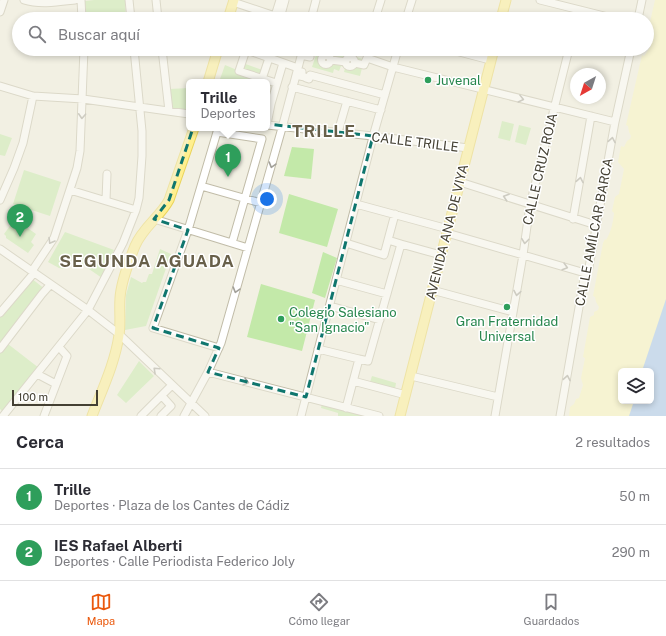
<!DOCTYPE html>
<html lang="es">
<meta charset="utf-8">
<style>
body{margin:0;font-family:"Public Sans",sans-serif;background:#f2f2f3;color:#2b2b33}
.controls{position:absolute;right:12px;bottom:12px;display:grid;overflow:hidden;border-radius:6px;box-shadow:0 2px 6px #0003}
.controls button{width:36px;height:36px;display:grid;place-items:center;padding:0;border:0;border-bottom:1px solid #e1e1e2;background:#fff;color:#2b2b33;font:20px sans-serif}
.compass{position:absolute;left:570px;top:68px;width:36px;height:36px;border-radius:50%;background:#fff;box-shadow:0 2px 6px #0003;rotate:219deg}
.scale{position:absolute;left:12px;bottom:10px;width:86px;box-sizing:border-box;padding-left:4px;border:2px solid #444033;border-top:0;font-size:11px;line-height:14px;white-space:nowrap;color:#444033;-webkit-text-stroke:3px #fff;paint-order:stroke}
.you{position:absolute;left:267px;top:199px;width:14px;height:14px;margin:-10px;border:3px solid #fff;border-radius:50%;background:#1a73e8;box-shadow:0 0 0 6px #1a73e833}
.badge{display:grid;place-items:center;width:26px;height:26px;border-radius:50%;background:#ea580c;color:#fff;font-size:13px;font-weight:700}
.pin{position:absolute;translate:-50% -33px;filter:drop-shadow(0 1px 2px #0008)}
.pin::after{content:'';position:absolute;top:21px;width:14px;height:12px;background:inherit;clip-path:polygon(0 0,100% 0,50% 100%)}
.popup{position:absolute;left:186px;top:79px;width:84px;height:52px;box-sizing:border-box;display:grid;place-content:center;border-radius:6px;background:#fff;filter:drop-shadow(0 1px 3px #0005);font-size:13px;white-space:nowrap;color:#7c7c81}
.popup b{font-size:15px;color:#2b2b33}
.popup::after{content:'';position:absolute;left:50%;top:100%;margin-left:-8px;border:8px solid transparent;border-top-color:#fff}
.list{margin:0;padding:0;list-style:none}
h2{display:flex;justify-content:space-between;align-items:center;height:52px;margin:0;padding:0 16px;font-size:17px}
h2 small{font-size:13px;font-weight:400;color:#7c7c81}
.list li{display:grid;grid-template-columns:26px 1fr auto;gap:12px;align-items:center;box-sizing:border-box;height:56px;padding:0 16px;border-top:1px solid #e1e1e2}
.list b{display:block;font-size:15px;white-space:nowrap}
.list p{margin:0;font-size:13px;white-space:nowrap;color:#7c7c81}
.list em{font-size:13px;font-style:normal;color:#7c7c81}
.icon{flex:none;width:22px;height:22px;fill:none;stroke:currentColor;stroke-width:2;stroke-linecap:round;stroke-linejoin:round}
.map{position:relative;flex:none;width:666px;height:416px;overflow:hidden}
.search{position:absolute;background:#fff;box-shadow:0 2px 6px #0003;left:12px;right:12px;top:12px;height:44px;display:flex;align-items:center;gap:10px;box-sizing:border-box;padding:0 14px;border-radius:22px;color:#7c7c81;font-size:15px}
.sheet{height:164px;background:#fff}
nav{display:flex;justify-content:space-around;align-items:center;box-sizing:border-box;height:56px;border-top:1px solid #e1e1e2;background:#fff;font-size:11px;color:#7c7c81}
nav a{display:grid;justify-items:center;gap:2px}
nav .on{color:#ea580c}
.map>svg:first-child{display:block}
.green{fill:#c3e9a9}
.sand{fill:#faf6bc;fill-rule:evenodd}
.water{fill:#9bc2f3}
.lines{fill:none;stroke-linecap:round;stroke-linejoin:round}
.minor-casing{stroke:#c1bca8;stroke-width:9}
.major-casing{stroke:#e9d35a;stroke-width:11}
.minor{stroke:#fff;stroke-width:7}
.major{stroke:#ffef8f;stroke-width:9}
.oneway{stroke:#a2a099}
.marked{fill:none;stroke:#0f766e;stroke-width:3;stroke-dasharray:8 5;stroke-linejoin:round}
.leisure-dot{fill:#2e9e5b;stroke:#fff;stroke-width:1.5}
.labels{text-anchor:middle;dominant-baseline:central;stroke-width:3;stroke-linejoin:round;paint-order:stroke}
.leisure-label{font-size:13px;fill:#27864d;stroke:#fff;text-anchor:start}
.street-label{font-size:13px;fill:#444033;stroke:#fff}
.district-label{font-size:17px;font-weight:bold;letter-spacing:1px;fill:#68604a;stroke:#fff}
</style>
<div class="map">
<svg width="666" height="416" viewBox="0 0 666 416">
<rect width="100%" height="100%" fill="#f2f0e3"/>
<path class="green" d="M94,0H125L126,19H86L83,3L85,1Z
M318,49L337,55L338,51L369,61L367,69L362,68L360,76L344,72L345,68L341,66L339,71L334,69L333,73L312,67Z
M240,62L265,71L254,78L253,82H244L236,79L234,82H219L225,65L237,70Z
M189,88V103L186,112L170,109L169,89Z
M502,121L514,124L510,141L498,138Z
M519,125L531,128L526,145L515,142Z
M0,134L12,138L5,156L0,155Z
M292,147L314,149L311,179L284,176Z
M24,170L61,182L50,216L13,204Z
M289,194L338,209L327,247L279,233Z
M15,219L36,234L31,242L34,245L28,253L6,238V236L4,234Z
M65,232L114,250L102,278L73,258L65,269L59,268L48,262Z
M160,249L171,254L146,326L125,330L126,295L131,277L142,283L143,282H146L149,274H152Z
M323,252L337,258L325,298L312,293Z
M31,278L46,290L8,344L39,368L3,412L0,409V317Z
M261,284L315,300L302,351L247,337Z
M139,361L154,376L126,403L117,395Z
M372,376L396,383L395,389L370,382Z
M322,403L370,416H338V413L321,408Z"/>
<path class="sand" d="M655,0H666V416H569L570,407L574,404L576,399L579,398L583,385L581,378L585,358L583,357L590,317L594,315V312L598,310L599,307L596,302L595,297L593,296L603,243L605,239L606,240C611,232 613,223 614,213L612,211L615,197L619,194L624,169L618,162L621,146L624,147L627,141L630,139L631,136L629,132L628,126L626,125L642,55L644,56L651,46L647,35ZM621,371H651V401H621Z"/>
<path class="water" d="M666,299V416H629L634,401H651V371H642Z"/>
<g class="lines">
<g class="minor-casing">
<path id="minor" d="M24,0C40,5 58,2 75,0
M81,0L82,19
M129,0L131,19
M156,0L158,19
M540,0L616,19
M233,2L284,19
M0,12L4,0
M275,16L280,0
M280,18L285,0
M311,19L316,0
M375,19L381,0
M406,19L412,0
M578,19L580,10
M638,19L642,0
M162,49L169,111
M244,49L298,68
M448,49L490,60
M246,50L239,71L276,83
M301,55L310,57
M321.5 60a4.5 4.5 0 1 1 9 0a4.5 4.5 0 1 1-9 0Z
M345.5 62a4.5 4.5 0 1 1 9 0a4.5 4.5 0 1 1-9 0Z
M331,60L346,62
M355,63L364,65L367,58L393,67L615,122
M297,71L302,72L300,76L305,77
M306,78L309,79L310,75L385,95
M262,79L269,58
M0,86L33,96L83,99L189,114
M292,87L381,110
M267,124L271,104L283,63
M267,125L373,136L468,148
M217,132L188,230L153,328L219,348
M217,132L262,139L232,243
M338,132L347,101
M460,182L596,225
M201,186L261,203
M70,190L136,210
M0,200L14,168L23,143L33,96
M106,200L107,174
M356,204L448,229
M154,219L248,248
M573,219L591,116
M447,233L585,273
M346,243L384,255L388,240
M401,244L441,255
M0,249L88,310L119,334L205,416
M32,271L54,238L77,168L80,151L84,49
M336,280L387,294
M432,290L513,312
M330,306L380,320
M0,313L34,273
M0,349L42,294L50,285
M318,349L359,359
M208,372L379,416
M37,374L56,384
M411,376L498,397
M353,381L406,395
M346,408L359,359L368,361L401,244L388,240L395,214
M3,416L88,310L123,243L136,210L139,198L142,156V131L134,49
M44,416L67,356L59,347
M141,416L172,385
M161,416L171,406L162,396
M184,416L208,372L221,343L282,128L303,49
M301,416L374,133L398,49
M495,416L523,255L530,205L569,49
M560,416L585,273L589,267L615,122L631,49"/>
</g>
<g class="major-casing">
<path id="major" d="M228,19L234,0
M501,19L506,0
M208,82L218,49
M92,416C102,390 115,363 119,335C121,323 119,310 120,298C121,282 129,261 135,246C143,227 160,217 169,200L194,128
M400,416L494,49"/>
</g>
<use href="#minor" class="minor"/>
<use href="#major" class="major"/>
</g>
<defs><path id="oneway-chevron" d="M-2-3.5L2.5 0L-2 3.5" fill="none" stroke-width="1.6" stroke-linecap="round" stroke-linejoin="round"/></defs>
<g class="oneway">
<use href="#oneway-chevron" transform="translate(521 99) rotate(14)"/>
<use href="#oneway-chevron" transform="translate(82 116) rotate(93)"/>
<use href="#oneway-chevron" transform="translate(612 140) rotate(-80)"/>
<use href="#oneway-chevron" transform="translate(272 165) rotate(106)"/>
<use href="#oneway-chevron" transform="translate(580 180) rotate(-80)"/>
<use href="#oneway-chevron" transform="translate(506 197) rotate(-162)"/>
<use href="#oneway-chevron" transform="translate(51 241) rotate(121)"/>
<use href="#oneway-chevron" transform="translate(525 241) rotate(97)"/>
<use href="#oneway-chevron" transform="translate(565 267) rotate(16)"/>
<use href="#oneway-chevron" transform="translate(236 290) rotate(106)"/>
<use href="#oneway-chevron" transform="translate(517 293) rotate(100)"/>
<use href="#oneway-chevron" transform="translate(156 370) rotate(-137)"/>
<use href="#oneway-chevron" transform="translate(567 378) rotate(-80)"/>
<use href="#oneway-chevron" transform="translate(246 382) rotate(15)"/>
</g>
<path d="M0 0H666V416H0ZM197,116L373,136L306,397L208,372L219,348L153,328L188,230L154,219L169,200Z" fill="#f2f0e3" fill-opacity=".55" fill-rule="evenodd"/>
<path class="marked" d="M197,116L373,136L306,397L208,372L219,348L153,328L188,230L154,219L169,200Z"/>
<g class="leisure-dot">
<circle cx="428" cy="80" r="4"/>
<circle cx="507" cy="307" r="4"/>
<circle cx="281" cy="319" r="4"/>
</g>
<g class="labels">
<g class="leisure-label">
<text x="436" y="80">Juvenal</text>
<text x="289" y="312">Colegio Salesiano<tspan x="289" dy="15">"San Ignacio"</tspan></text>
<text x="507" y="321" text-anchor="middle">Gran Fraternidad<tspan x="507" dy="15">Universal</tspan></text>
</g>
<g class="street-label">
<text transform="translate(415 142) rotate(7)">CALLE TRILLE</text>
<text transform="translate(540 169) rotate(-77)">CALLE CRUZ ROJA</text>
<text transform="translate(447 232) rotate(-76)">AVENIDA ANA DE VIYA</text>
<text transform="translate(594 232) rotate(-79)">CALLE AMÍLCAR BARCA</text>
</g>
<g class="district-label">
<text x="324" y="131">TRILLE</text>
<text x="147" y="261">SEGUNDA AGUADA</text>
</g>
</g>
</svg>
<div class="controls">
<button><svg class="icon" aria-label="layers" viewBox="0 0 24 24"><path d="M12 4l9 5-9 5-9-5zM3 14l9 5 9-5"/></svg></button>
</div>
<svg class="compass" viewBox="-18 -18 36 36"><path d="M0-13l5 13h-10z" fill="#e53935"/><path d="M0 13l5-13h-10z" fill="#7c7c81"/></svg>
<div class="scale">100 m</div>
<div class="you"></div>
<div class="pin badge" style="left:228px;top:177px;background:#2e9e5b">1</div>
<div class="popup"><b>Trille</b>Deportes</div>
<div class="pin badge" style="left:20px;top:237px;background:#2e9e5b">2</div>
<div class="search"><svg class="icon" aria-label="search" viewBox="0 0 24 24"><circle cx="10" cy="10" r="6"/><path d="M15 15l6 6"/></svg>Buscar aquí</div>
</div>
<section class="sheet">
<h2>Cerca<small>2 resultados</small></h2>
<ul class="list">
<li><span class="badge" style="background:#2e9e5b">1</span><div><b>Trille</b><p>Deportes · Plaza de los Cantes de Cádiz</p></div><em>50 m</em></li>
<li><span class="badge" style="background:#2e9e5b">2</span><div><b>IES Rafael Alberti</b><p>Deportes · Calle Periodista Federico Joly</p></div><em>290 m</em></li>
</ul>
</section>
<nav>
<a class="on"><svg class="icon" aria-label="map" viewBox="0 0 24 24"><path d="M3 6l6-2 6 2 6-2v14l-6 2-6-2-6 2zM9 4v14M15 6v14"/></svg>Mapa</a>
<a><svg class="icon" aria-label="directions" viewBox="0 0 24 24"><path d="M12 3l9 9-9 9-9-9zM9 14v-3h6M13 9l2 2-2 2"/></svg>Cómo llegar</a>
<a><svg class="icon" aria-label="saved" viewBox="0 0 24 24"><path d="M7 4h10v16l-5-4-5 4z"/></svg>Guardados</a>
</nav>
